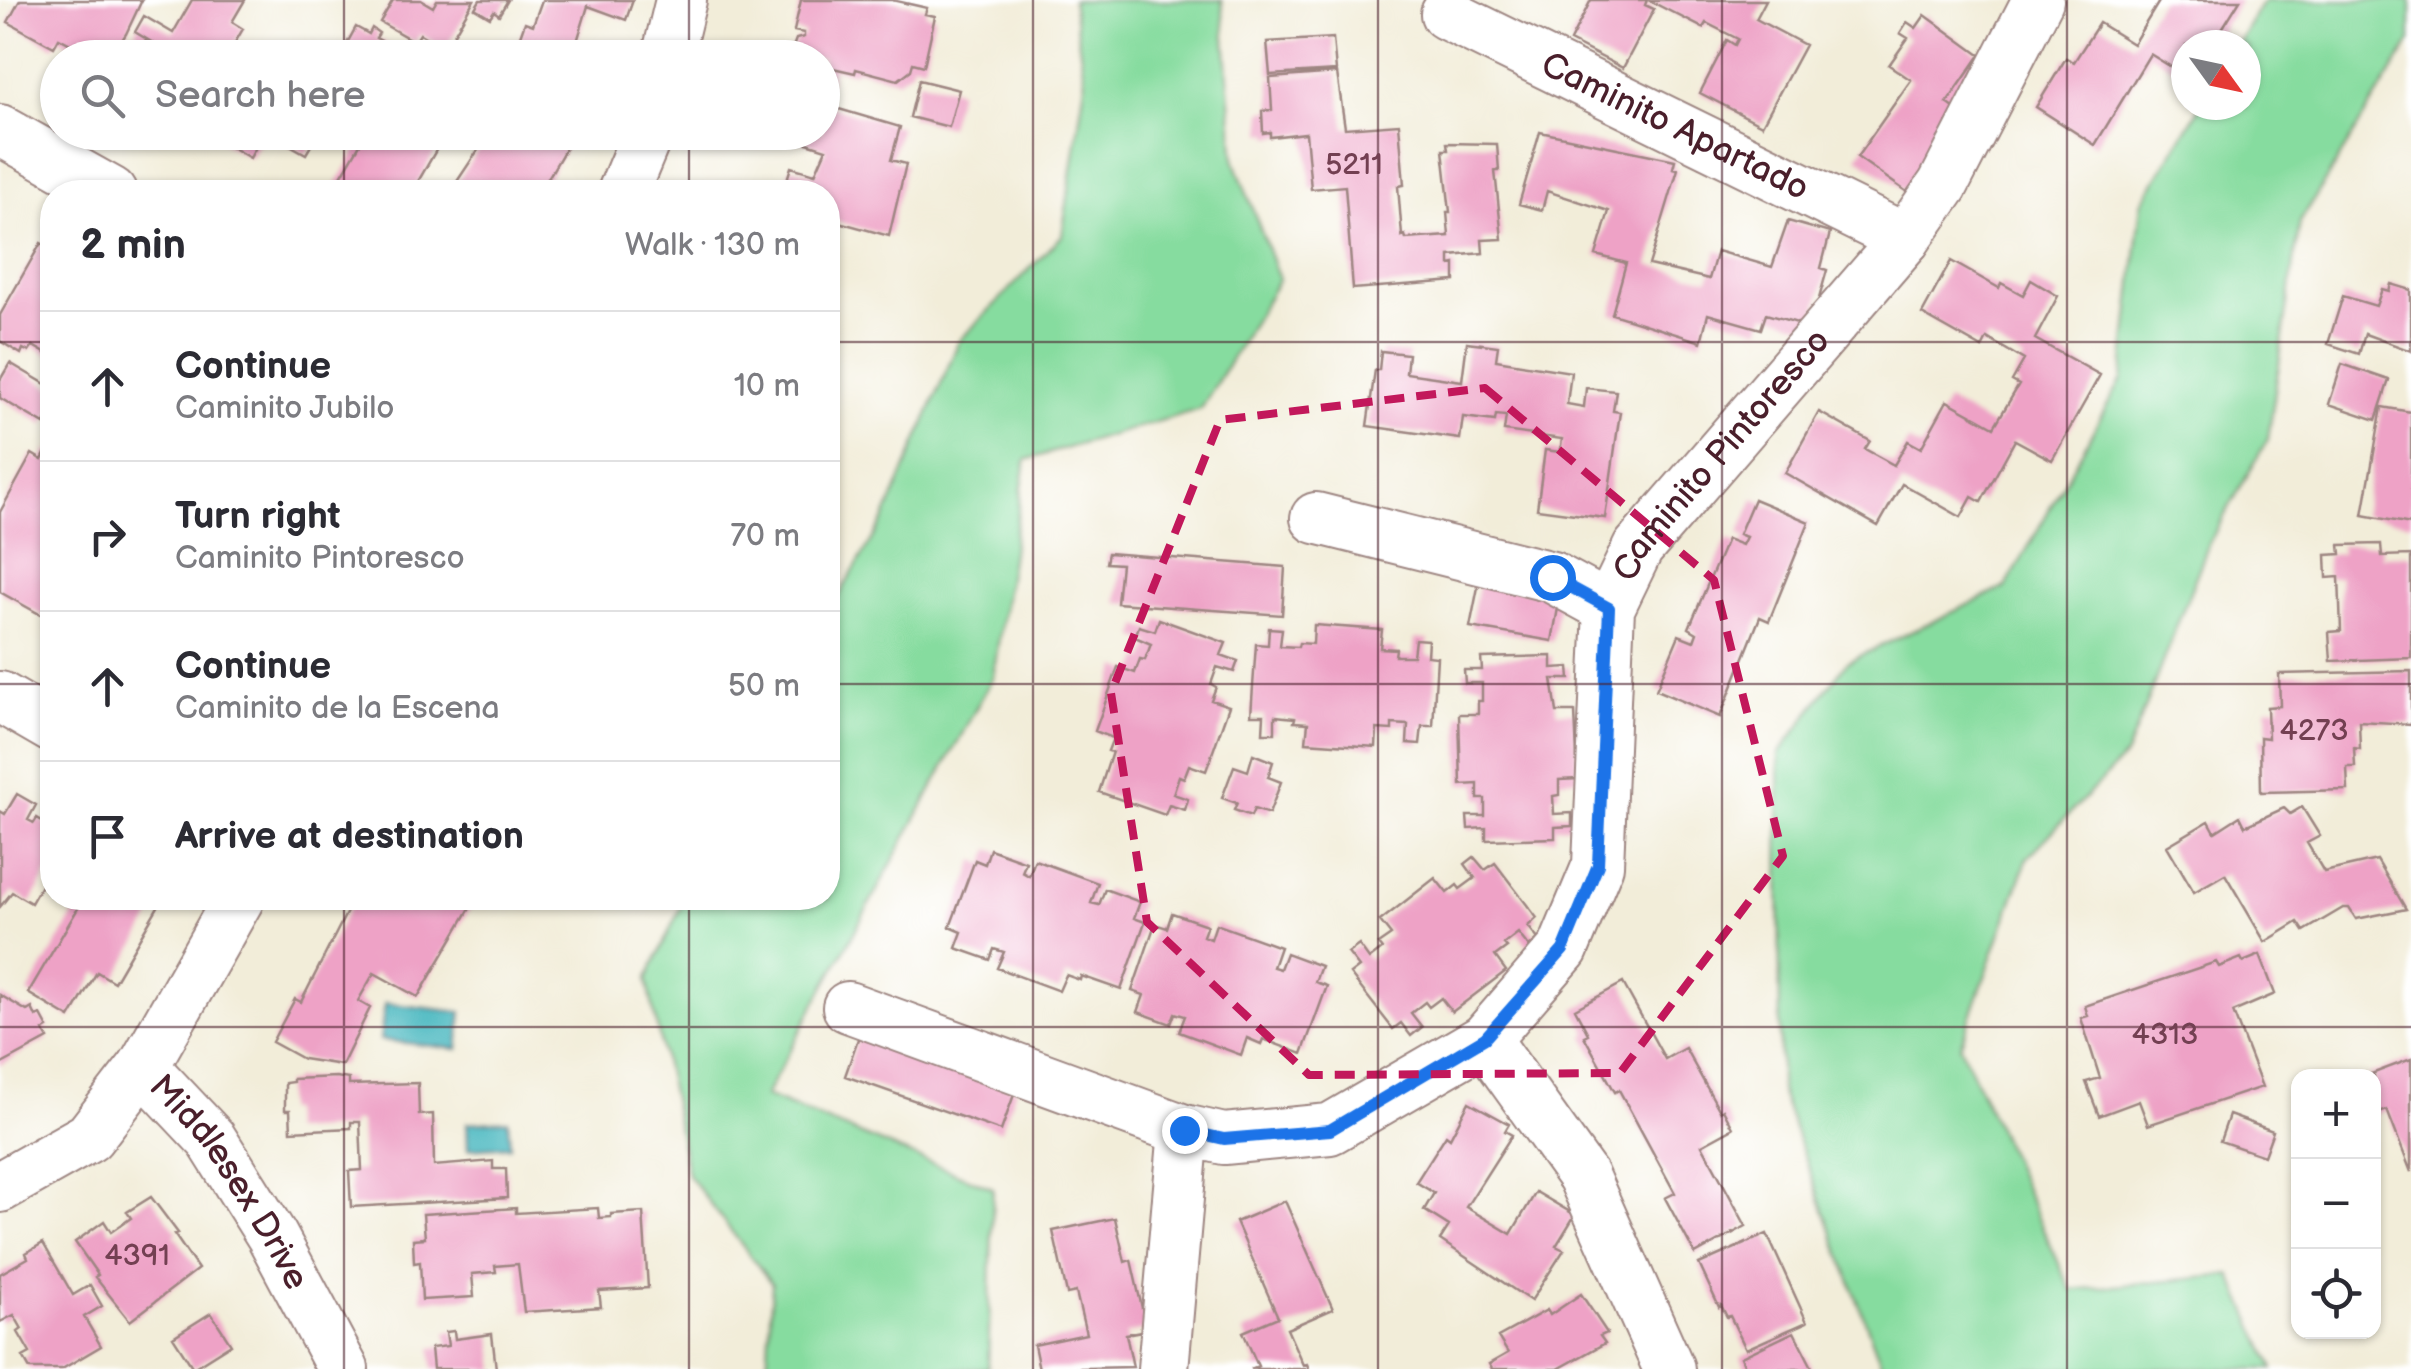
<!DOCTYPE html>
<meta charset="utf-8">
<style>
body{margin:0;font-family:"Balsamiq Sans",sans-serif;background:#f7f7f7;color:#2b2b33}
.controls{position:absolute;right:30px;bottom:30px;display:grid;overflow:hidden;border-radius:20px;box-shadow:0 2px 8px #0004}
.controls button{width:90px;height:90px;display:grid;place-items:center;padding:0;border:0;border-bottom:2px solid #e1e1e2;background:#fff;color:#2b2b33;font:50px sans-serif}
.compass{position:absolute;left:2171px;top:30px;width:90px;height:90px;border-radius:50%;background:#fff;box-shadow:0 2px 8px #0004;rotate:123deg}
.stop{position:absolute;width:30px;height:30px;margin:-22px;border:8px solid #1a73e8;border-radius:50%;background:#fff}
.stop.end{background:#1a73e8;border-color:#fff;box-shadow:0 2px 10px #0008}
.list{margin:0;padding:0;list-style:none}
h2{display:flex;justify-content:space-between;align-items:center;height:130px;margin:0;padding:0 40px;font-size:42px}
h2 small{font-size:32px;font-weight:400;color:#7c7c81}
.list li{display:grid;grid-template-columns:65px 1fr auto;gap:30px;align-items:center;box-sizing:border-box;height:150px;padding:0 40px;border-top:2px solid #e1e1e2}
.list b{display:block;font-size:38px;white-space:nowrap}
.list p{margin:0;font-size:32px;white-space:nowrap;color:#7c7c81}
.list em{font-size:32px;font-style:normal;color:#7c7c81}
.icon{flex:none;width:55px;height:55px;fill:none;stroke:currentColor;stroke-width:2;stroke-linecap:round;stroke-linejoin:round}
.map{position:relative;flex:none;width:2411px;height:1369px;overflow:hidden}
.search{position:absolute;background:#fff;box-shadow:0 2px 8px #0004;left:40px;top:40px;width:800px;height:110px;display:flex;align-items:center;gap:25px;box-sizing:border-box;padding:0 35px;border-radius:55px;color:#7c7c81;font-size:38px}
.panel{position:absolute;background:#fff;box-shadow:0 2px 8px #0004;left:40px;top:180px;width:800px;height:730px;border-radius:40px}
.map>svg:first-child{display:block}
.green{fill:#86dc9f;stroke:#687e65;stroke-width:2.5}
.water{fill:#49b8c0;stroke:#4a6c76;stroke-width:2.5}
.building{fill:#eea2c6}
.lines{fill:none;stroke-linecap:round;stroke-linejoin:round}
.minor-casing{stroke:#9e8682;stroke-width:54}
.minor{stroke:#fff;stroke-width:50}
.route{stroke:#1a73e8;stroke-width:12}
.marked{fill:none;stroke:#c2185b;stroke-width:8;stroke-dasharray:20 12;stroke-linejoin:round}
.grid{fill:none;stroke:#4a1f2b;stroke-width:2.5;stroke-opacity:0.55}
.labels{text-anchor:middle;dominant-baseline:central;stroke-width:8;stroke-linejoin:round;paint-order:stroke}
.number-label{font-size:30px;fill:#734052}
.street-label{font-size:35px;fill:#4a1f2b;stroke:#fff}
</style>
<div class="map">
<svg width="2411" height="1369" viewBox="0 0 2411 1369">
<rect width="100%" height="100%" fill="#fff"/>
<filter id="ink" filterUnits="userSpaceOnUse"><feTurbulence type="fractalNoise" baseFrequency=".01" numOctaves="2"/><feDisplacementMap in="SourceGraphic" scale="20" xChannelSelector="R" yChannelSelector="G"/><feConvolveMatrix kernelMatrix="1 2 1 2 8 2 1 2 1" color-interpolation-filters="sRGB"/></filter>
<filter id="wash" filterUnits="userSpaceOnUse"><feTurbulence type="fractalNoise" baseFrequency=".0048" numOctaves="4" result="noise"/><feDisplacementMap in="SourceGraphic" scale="40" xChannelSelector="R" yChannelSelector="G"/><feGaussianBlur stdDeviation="2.25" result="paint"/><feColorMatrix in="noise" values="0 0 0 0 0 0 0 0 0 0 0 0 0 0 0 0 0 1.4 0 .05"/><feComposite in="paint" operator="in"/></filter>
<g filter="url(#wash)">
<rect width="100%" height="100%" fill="#f2edd9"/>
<path class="green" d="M1072,0H1222L1235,162L1279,279L1201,409L1026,460L993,677L765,1096L993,1188L988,1369H767L772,1284L688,1175L647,979L685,898H828V614L885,518L959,341L1062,236L1085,83Z
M2264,0H2411V41L2300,222L2268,439L2209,543L2126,755L2028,857L1960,1046L2071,1290L2231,1275L2274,1369H1883L1780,1091L1779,754L1847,662L2006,587L2122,379L2142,203L2201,105H2246V45H2237Z"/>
<path class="water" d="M385,1003L462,1012L458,1049L380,1040Z
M508,1120L510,1146L468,1149L467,1123Z"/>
<g id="blocks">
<path class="building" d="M20,0H142L126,34L110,58L104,55L98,58L95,56L97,51L86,45L82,50L59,38L54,47L8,22Z
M192,0H245L232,22L243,29L226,58H135L145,41L162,52L163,49L135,32L144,16L173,33Z
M393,0H421L433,7L437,0H474L445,49L420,34L415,42L380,22Z
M480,0H508L499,15L494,11L490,17L475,8Z
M542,0H633L626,20L588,6L572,58H559L518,42L525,22L533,25Z
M801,0H892L927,8L925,14L935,16L924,66L913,63L911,70L898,80L856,69L855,73L833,68L827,93L822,91V58H799L793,47L796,39L804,37V33L794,31Z
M1591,0H1647L1645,5L1654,9L1623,68L1570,41Z
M1648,0H1766L1756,19L1805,45L1762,125L1700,93L1727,40L1735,45L1738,39L1706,23L1703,28Z
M2160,0H2240L2212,45H2186V76L2150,54L2095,145L2036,107L2066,58L2074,62L2099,23L2133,44Z
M1925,15L1980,55L1947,103L1958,111L1938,138L1943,142L1907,192L1857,157L1911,80L1889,65L1908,38L1900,33L1907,22L1916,28Z
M356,27L369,34L372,28L379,33L376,38L391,46L385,58H339Z
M1333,38L1336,71L1270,75L1267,42Z
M1337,73L1345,128L1399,124L1404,185L1398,186L1402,236L1405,235L1406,239L1449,236L1447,212H1450L1443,150H1448L1447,143L1497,144L1499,171H1495L1502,239L1482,240L1483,253L1450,256V265L1455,264V281L1353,289L1345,186L1311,189L1306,133L1270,137V132L1263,133L1262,111L1272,110L1270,78Z
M919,80L959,90L949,127L910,117Z
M822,104L900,127L891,160L906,164L889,236L828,219V192H783L791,167L815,174L826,149L772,132H822Z
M219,132H319L306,154L272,135L261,138L250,158L216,138Z
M367,132H414L438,147L412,192H332Z
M490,132H543L567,146L540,192H450Z
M1540,132L1675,160L1673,168L1678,169L1649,265L1709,279L1717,251L1772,267L1788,221L1830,233L1821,268L1827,270L1811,327L1766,314L1761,329L1708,314L1701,342L1612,314L1626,263L1596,255L1609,211L1547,191L1542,210L1519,204Z
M41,243L52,250V357L33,346L29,352L23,349L21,354L0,341V315Z
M1951,261L1999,288L2001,283L2023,295L2031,280L2058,296L2035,339L2100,375L2052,460L2015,440L1981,502L1972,497L1961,517L1902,484L1878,526L1785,473L1819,412L1870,441L1865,449L1894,465L1908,441L1921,448L1947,401L1994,427L2019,385L2012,381L2024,360L1987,338L1982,348L1922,314Z
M2391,284L2411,290V351L2365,334L2359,354L2328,344L2343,296L2376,306L2382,289L2389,291Z
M1467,342L1498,346L1496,360L1571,372L1567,404L1584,407L1586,388L1616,391L1613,411L1620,412L1605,518L1537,509L1545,450L1560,452L1562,439L1504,431L1506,416L1496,415L1495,421L1463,417L1460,439L1367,426L1375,370H1379L1381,351L1408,354L1406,373L1462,381Z
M10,363L52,388V410L44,424L0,398V380Z
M2342,364L2389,380L2376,420L2329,404Z
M2382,407L2411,412V524L2363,515Z
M47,450L52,453V561L50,566L52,567V621L0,592V512L32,454L42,460Z
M1754,499L1809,522L1769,621L1760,617L1720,717L1656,690L1679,635L1694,641L1697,633L1689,628L1727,539L1742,545L1746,537L1739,534Z
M2381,544L2382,556L2411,555V658L2331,661L2329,632L2341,631L2339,577L2327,578L2326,555L2341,554L2340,545Z
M1108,553L1285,567L1282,615L1117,603L1121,564L1106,563Z
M1479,582L1560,597L1552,641L1470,627Z
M1159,619L1226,643L1221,655L1238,661L1234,672L1217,667L1211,684L1216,687L1211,700L1229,706L1206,771L1189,765L1184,778L1179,776L1173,794L1188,799L1185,810L1169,805L1165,815L1099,792L1112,752L1108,751L1113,738L1095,731L1118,667L1135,673L1140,659L1145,660L1151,644L1135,637L1139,626L1155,631Z
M1314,625L1382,630L1380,648L1396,649L1395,656H1413L1415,639L1428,640L1427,656L1437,657L1433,726H1422L1420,744L1407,743L1408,725L1392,724V730L1377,729L1376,747L1306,742L1308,723L1294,722L1295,718L1275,716V733H1263L1264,715H1251L1256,644L1268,645L1269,628L1282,629L1280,646L1298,647L1299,643L1313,644Z
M1552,656V668L1569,667L1570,679H1552L1557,712H1575L1578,779L1559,780V795L1553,796L1554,814L1572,813V826L1555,827V838L1486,840V828L1468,829L1467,816H1485V799H1478V784L1461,785L1459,714H1478V701H1482V683H1465L1464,670H1482L1481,658Z
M2411,671V724L2359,721L2360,749L2354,748L2355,767H2347L2348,790L2261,792L2260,737L2268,738L2267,707L2280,706L2279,674Z
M1253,754L1273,762L1268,777L1281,782L1269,814L1254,809L1251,816L1234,810L1237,803L1222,798L1234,766L1248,771Z
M17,794L36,805L28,820L34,823L37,818L52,827V866L31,903L12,892L0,907V811L5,814Z
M2302,807L2320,836L2307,843L2324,872L2377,860L2406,909L2356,919L2349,908H2343L2304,931L2298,922L2265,942L2225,874L2194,892L2167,846L2209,821L2215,832L2240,816L2245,826L2284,808L2290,814Z
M990,849L1026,862L1022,872L1029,876L1035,860L1098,883L1091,903L1099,905L1105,889L1140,902L1134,918L1145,922L1121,990L1081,976L1080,980L1066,975L1059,991L997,968L1004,952L994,949L990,960L956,948L962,932L950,927L975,860L985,864Z
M1474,857L1485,870L1495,863L1537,918L1528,926L1538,939L1529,947L1518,933L1504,944L1507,947L1495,956L1506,971L1452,1012L1441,998L1429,1007L1425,1002L1411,1013L1422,1027L1411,1036L1401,1023L1393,1029L1350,974L1359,967L1348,953L1359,945L1369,959L1382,949L1378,944L1391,935L1380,921L1435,878L1447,893L1457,885L1460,889L1475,878L1465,864Z
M84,898H163L114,982L97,972L70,1018L28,993Z
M354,898H476L418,997L374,973L358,1001L370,1008L342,1065L303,1059L272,1042L295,999L301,1002Z
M1172,913L1207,925L1203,936L1211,939L1216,924L1280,947L1273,967L1280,969L1286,953L1321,966L1315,982L1327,986L1302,1054L1263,1039L1261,1044L1247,1038L1241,1055L1179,1032L1185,1016L1175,1013L1171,1024L1138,1012L1144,995L1132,991L1155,924L1167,928Z
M2260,955L2275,994L2233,1012L2262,1087L2148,1125L2139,1101L2099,1116L2086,1082L2100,1078L2081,1018L2088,1016L2085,1006L2216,962L2219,967L2241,958L2243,962Z
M1623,983L1665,1059L1685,1048L1720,1111L1723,1109L1733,1128L1702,1145L1746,1226L1695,1254L1665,1198L1675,1193L1619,1090L1615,1092L1584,1036L1588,1034L1575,1009Z
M0,995L27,1011L32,1008L36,1017L41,1015L48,1028L43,1031L48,1039L0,1065Z
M860,1033L1016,1089L1001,1131L845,1076Z
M2411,1059V1172L2387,1110L2374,1115V1076H2366Z
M336,1077L349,1079V1085L418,1083L419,1115L433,1114L434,1166L493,1161V1169H506L507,1198L351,1207L349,1171L362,1170L360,1122H351V1128L291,1131L290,1110H285V1083L293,1082V1079Z
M1469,1102L1509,1124L1505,1131L1512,1135L1466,1207L1511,1234L1536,1192L1575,1215L1556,1246L1564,1250L1531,1301L1440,1240L1449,1226L1424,1210L1434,1193L1416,1182L1446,1135L1450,1138Z
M2229,1115L2273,1131L2264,1156L2220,1141Z
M151,1197L178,1233L174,1234L198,1269L130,1321L95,1277L98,1275L75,1242L104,1221L111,1232L131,1218L127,1212Z
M1285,1201L1333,1309L1287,1329L1303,1365L1307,1364L1309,1369H1251L1258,1366L1243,1332L1278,1317L1236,1222Z
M516,1208V1213L598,1208L599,1218L611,1217V1214L643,1212L648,1288L599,1291L601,1307L524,1312L518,1264L495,1266L496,1272L472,1274L474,1297L422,1300L420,1262L414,1263L413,1239L425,1238L423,1214Z
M1115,1218L1125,1262L1131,1260L1147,1330L1126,1334L1133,1367L1039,1369L1034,1345L1086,1334L1076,1292L1067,1294L1053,1231Z
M1767,1234L1807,1322L1746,1349L1730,1316L1727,1317L1721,1305L1719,1307L1699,1264Z
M43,1243L73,1295L90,1285L102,1306L84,1317L101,1346L62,1369H30L23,1357L30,1353L18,1332L22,1329L14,1315L0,1322V1274L28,1258L26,1253Z
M1581,1294L1607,1333L1600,1336L1605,1343L1558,1369H1492L1489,1364L1508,1353L1498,1337L1547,1310L1550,1315Z
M211,1313L231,1344L193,1368L173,1337Z
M454,1331L455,1339L492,1334L496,1369H433L431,1348L448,1346L446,1332Z
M1794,1332L1813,1369H1746L1741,1357Z"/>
</g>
</g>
<g filter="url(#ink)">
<use href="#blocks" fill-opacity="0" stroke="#9e8682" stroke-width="2.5"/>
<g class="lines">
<g class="minor-casing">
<g id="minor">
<path id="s1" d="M1446,14L1905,239"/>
<path d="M667,58L681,0"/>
<path d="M0,130L111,192"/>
<path d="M623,192L648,132"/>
<path d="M1316,518L1552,577L1609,608"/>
<path d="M0,697L52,727"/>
<path d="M848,1007L1184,1130"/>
<path d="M1485,1039L1583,1176L1669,1369"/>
<path id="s2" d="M143,1067L211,1139L272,1236L343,1369"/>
<path d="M0,1187L89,1137L143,1067L239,898"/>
<path id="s3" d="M1163,1369L1184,1130L1224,1139L1330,1129L1485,1039L1563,949L1598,865L1609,608L1638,548L1905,239L1943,185L2038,0"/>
</g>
</g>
<use href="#minor" class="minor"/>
</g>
</g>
<g class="lines" filter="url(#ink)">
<path class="route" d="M1184,1130L1224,1139L1330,1130L1485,1038L1563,950L1598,865L1609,608L1552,577"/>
</g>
<path class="marked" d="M1485,388L1714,580L1783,856L1620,1073L1309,1075L1147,922L1111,693L1220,420Z"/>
<path class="grid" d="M344,0V58M689,0V58M1033,0V1369M1378,0V1369M1722,0V1369M2067,0V1369M344,132V192M689,132V192M0,342H52M828,342H2411M0,684H52M828,684H2411M344,898V1369M689,898V1369M0,1027H2411"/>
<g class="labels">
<g class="number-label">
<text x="1354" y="165">5211</text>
<text x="2314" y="731">4273</text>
<text x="2165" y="1035">4313</text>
<text x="137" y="1256">4391</text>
</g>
<g class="street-label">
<text stroke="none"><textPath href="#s1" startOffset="255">Caminito Apartado</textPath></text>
<text stroke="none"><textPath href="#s3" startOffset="1225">Caminito Pintoresco</textPath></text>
<text stroke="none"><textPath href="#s2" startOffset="145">Middlesex Drive</textPath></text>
</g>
</g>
</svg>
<div class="controls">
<button>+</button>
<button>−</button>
<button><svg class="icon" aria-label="locate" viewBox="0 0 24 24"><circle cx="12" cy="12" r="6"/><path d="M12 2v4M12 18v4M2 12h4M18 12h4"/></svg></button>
</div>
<svg class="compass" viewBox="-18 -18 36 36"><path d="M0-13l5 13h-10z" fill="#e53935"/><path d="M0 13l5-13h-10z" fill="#7c7c81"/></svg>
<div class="stop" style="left:1552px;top:577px"></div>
<div class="stop end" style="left:1184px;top:1130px"></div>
<div class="search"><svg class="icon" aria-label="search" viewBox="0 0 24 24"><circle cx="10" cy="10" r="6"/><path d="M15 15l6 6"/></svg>Search here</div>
<section class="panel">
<h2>2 min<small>Walk · 130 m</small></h2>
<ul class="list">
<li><svg class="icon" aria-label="ahead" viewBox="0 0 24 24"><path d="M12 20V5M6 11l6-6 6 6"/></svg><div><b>Continue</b><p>Caminito Jubilo</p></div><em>10 m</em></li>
<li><svg class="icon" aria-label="right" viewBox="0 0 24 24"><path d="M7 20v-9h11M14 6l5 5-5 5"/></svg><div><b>Turn right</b><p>Caminito Pintoresco</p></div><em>70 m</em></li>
<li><svg class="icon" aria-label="ahead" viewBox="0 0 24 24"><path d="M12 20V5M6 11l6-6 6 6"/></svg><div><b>Continue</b><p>Caminito de la Escena</p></div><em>50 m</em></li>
<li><svg class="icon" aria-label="arrive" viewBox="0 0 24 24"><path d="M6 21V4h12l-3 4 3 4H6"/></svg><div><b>Arrive at destination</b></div></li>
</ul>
</section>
</div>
